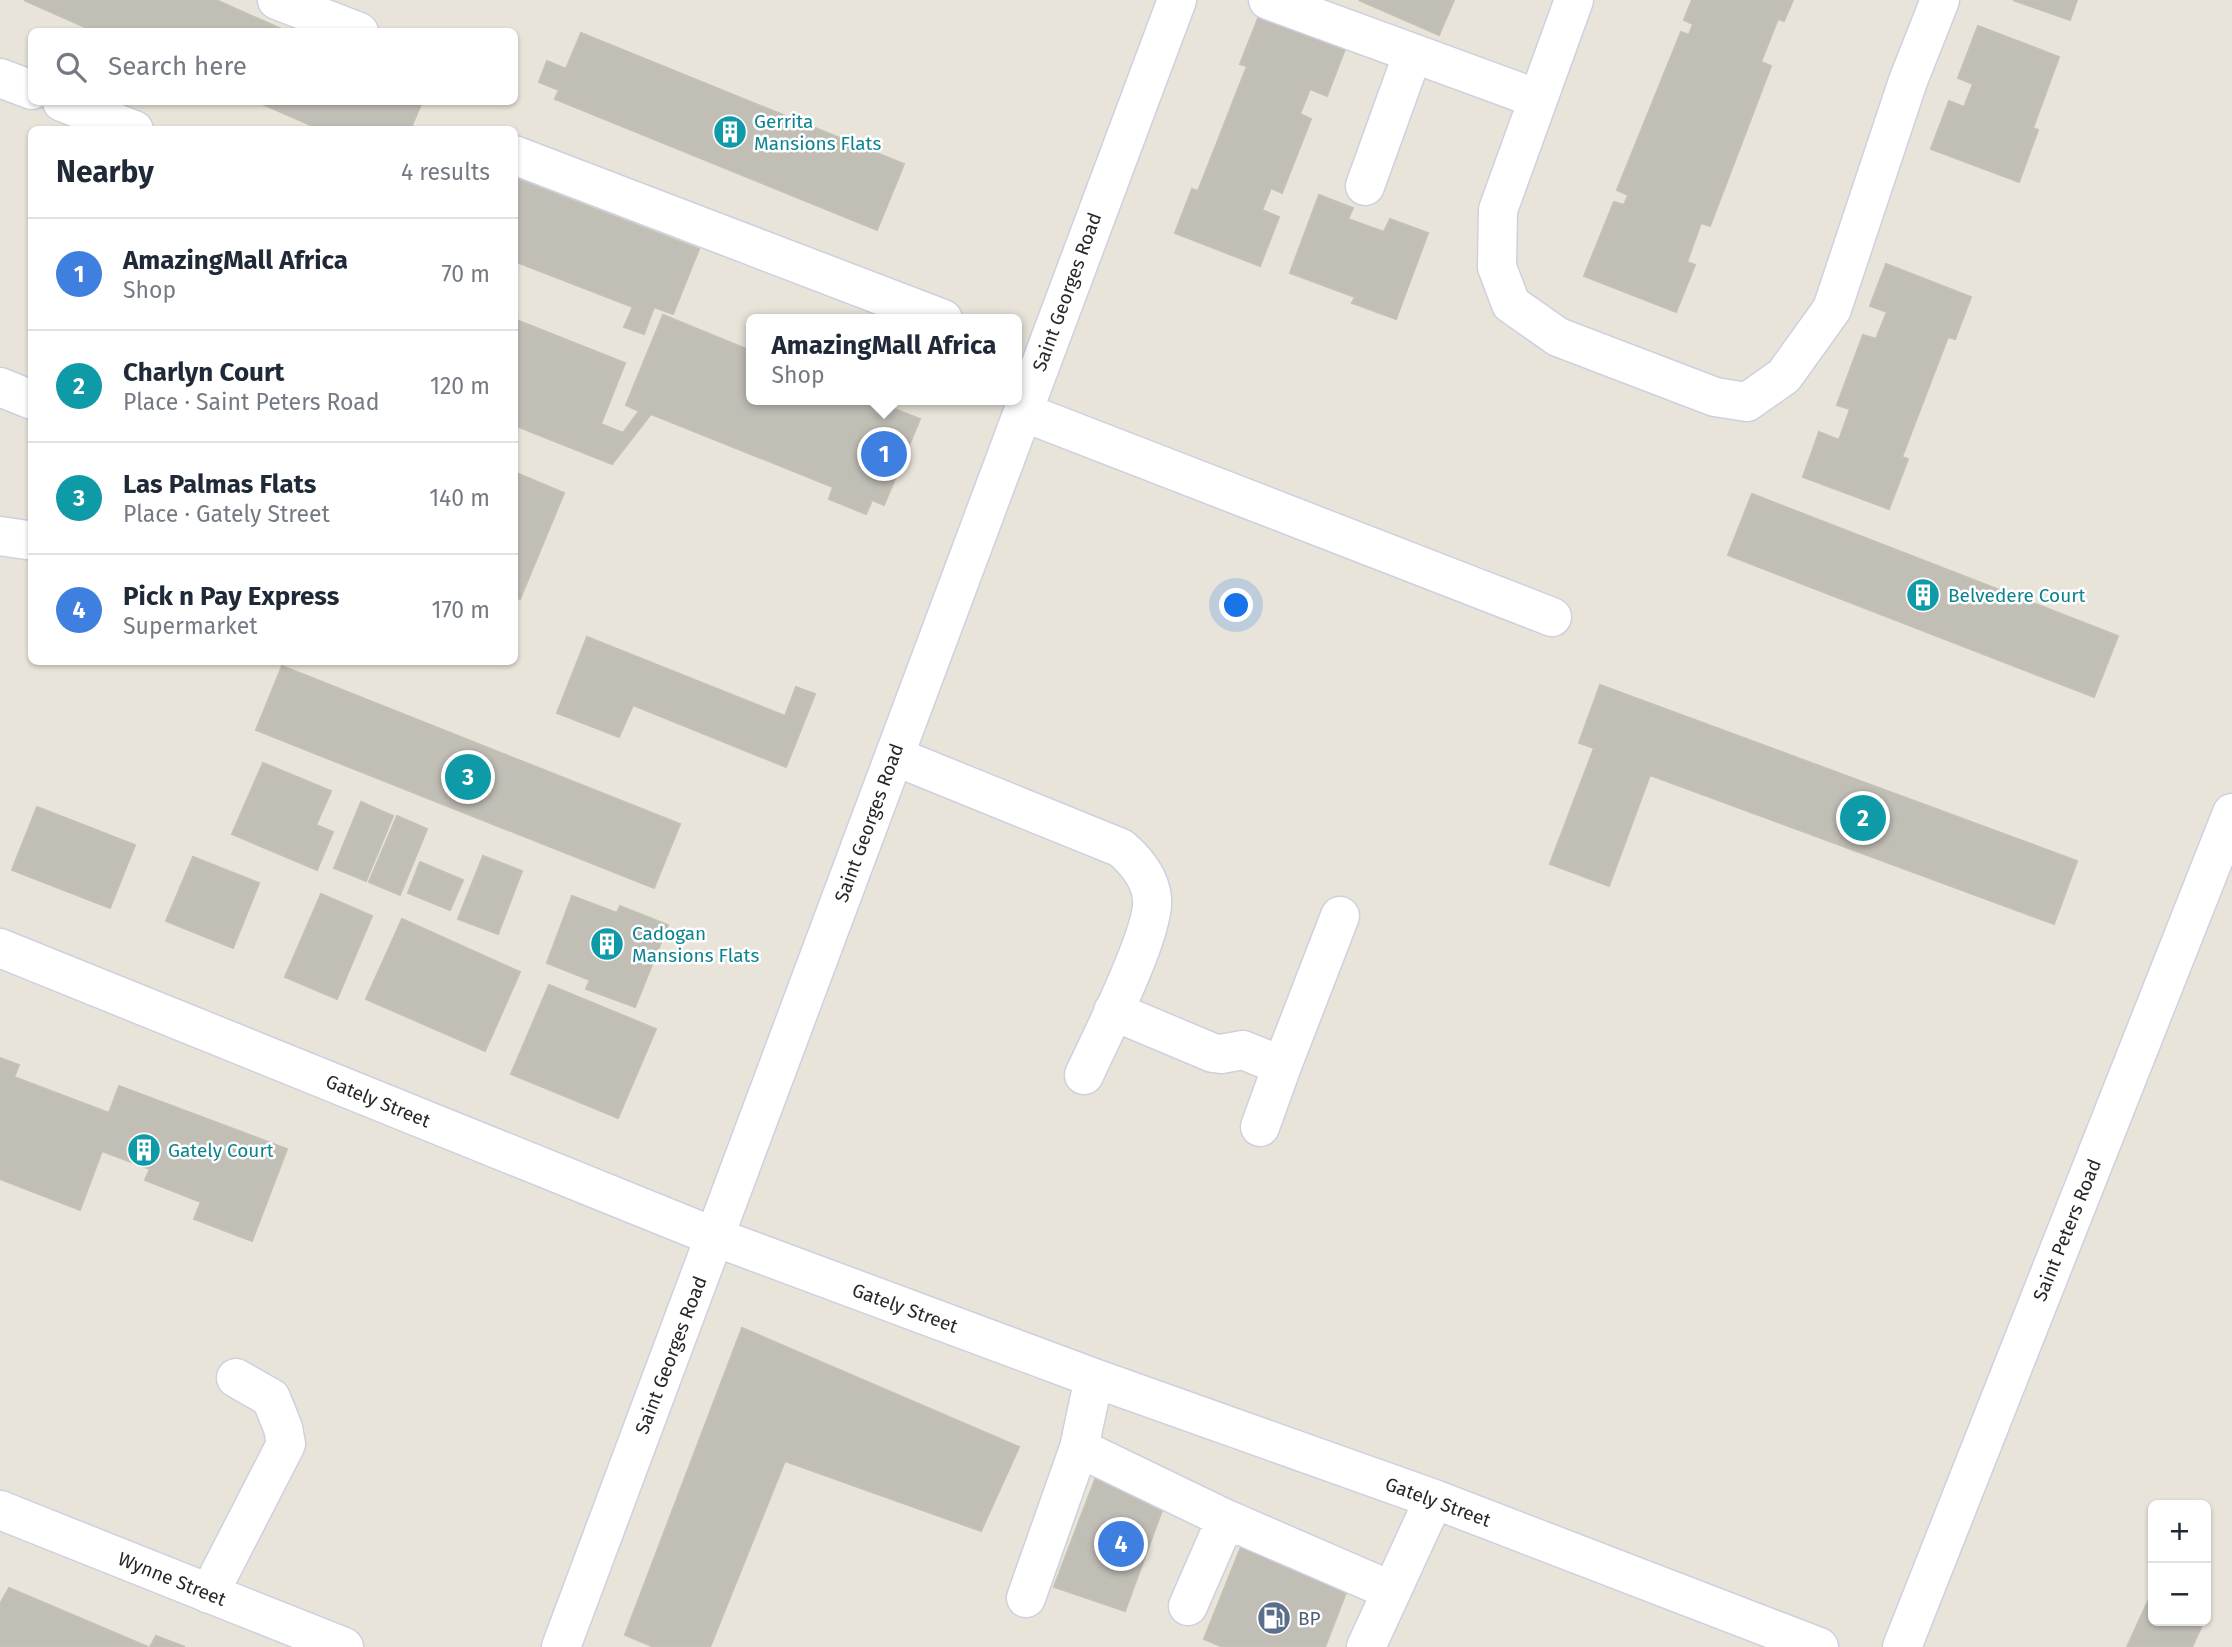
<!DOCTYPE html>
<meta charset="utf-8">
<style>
body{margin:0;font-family:"Fira Sans",sans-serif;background:#f6f6f7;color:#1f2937}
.controls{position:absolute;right:21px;bottom:21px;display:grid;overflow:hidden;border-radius:10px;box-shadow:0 2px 5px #0004}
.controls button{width:63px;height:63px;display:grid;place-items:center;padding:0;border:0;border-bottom:2px solid #e0e1e3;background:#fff;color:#1f2937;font:35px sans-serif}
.you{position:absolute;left:1237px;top:606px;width:24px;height:24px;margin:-18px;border:5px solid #fff;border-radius:50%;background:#1a73e8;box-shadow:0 0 0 10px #1a73e833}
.badge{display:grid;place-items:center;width:46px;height:46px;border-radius:50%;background:#494fe7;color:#fff;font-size:23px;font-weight:700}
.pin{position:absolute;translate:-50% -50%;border:4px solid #fff;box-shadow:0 2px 7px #0006}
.popup{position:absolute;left:746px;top:314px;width:276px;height:91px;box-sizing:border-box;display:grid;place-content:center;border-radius:10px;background:#fff;filter:drop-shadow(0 2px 5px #0005);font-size:23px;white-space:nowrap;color:#747a83}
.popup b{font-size:26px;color:#1f2937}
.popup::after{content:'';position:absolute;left:50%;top:100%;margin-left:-14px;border:14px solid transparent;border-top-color:#fff}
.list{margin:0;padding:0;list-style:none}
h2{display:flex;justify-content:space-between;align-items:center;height:91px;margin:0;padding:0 28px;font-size:30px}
h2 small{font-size:23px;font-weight:400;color:#747a83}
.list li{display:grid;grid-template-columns:46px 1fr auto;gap:21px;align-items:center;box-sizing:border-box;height:112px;padding:0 28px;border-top:2px solid #e0e1e3}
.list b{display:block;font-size:26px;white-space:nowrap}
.list p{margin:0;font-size:23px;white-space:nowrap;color:#747a83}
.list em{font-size:23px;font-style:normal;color:#747a83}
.icon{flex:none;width:38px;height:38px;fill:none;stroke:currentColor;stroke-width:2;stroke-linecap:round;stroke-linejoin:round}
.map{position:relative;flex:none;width:2232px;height:1647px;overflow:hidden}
.search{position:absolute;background:#fff;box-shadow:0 2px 5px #0004;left:28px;top:28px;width:490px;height:77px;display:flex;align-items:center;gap:18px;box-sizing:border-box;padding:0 24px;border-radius:10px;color:#747a83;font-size:26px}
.panel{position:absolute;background:#fff;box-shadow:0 2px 5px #0004;left:28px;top:126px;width:490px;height:539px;border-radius:10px}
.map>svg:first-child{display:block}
.building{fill:#c1beb6;stroke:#c3c0b4;stroke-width:2}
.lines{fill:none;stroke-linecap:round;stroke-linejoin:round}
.minor-casing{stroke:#cfd0df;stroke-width:41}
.minor{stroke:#fff;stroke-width:38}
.labels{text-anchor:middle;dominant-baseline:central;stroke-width:5;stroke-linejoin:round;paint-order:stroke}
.culture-label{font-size:19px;fill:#0d838f;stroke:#fff;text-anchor:start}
.street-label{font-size:19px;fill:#272727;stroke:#fff}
.service-label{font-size:19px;fill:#4e5e75;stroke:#fff;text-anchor:start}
</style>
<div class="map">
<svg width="2232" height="1647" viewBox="0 0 2232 1647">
<rect width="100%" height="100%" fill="#e8e4da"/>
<path class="building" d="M24,0H216L288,32H96Z
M1359,0H1454L1439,35Z
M1692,0H1793L1784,21L1778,19L1761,62L1771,66L1710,226L1701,223L1687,262L1695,265L1676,312L1584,276L1614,202L1624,205L1628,195L1617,190L1681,32L1689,35L1693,24L1684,20Z
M2013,0H2077L2070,20Z
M1259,16L1345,49L1327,96L1310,89L1300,114L1311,119L1282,193L1271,188L1262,210L1279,217L1260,266L1175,233L1192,189L1198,191L1247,66L1240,64Z
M1978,26L2059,57L2033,128L2038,130L2019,182L1931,149L1949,101L1964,107L1973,84L1958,78Z
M581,33L904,164L877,230L555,99L559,90L539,82L547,61L566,69Z
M258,102H422L410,130H322Z
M514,178L699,249L673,314L654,307L644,334L624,327L633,307L514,261Z
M1319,195L1353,208L1348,219L1384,232L1390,219L1428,233L1396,319L1352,303L1355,297L1290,273Z
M1886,264L1971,297L1955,339L1948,337L1902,457L1908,459L1889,509L1803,477L1819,432L1839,440L1850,409L1837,405L1863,335L1876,339L1887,312L1870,306Z
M663,315L751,351V400H872L920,419L884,505L872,500L866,514L829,499L833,487L651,414L612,464L514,425V319L625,363L601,424L623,433L639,411L626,405Z
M514,472L564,493L520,599L514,597Z
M1752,494L2118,636L2094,697L1728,555Z
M587,637L785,716L796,687L815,694L786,767L633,705L619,737L557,713Z
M282,666L680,824L654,888L256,730Z
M1600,685L2077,861L2054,924L1650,775L1609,886L1550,864L1594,748L1579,743Z
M263,763L331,791L316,825L333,832L317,870L232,834Z
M361,802L393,816L366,881L334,868Z
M37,807L135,845L110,908L12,870Z
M397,816L427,829L400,895L369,882Z
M483,856L522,871L498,934L458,919Z
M193,857L259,883L233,948L166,921Z
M420,862L463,880L450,910L408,893Z
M321,894L372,916L337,999L285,977Z
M572,896L617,913L620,906L668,925L635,1007L586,989L590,980L547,963Z
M402,919L520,972L485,1051L366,999Z
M549,985L656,1029L618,1118L511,1074Z
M0,1058L19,1065L14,1077L109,1113L119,1086L287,1149L252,1241L194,1219L201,1202L145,1180L150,1169L102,1151L80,1210L0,1179Z
M742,1328L1019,1447L981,1531L785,1461L710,1647H654L625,1635Z
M1096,1477L1164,1505L1125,1611L1054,1587Z
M1241,1547L1347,1590L1325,1647H1223L1204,1639Z
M9,1588L148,1647H0V1604Z
M2149,1599L2153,1601V1621H2198L2203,1623L2192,1647H2127Z
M156,1636L185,1647H150Z"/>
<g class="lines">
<g class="minor-casing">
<path id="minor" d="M277,0L359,32
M1268,0L1538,99
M1574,0L1498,210L1497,267L1511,304L1558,337L1715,397L1747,402L1784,376L1832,309L1908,81L1940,0
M0,78L32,90
M62,102L134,130
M514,155L943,319
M1365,186L1413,53
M0,387L32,400
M1023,412L1552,617
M0,536L27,540
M894,756L1121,848C1136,861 1150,878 1152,898C1156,931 1100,1040 1084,1075
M0,948L715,1237L1094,1378L1434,1499L1819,1647
M1113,1011L1213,1053L1221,1054L1243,1050L1282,1066L1260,1127
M1282,1066L1340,916
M1079,1448L1226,1519L1392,1591
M0,1510L344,1647
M209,1594L286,1444L283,1428L271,1398L236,1378
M1026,1598L1079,1448L1094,1378
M1188,1606L1226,1519
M561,1647L1177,0
M1366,1647L1434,1499
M1902,1647L2232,813"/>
</g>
<use href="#minor" class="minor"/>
</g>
<defs>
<g id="building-disc" transform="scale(1.75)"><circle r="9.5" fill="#0f9aa8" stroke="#fff"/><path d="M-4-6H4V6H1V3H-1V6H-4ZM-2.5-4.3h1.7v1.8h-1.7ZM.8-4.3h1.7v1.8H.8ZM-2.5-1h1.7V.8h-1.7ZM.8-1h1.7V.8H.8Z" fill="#fff"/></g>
<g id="fuel-disc" transform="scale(1.75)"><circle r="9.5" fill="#5c6f8a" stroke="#fff"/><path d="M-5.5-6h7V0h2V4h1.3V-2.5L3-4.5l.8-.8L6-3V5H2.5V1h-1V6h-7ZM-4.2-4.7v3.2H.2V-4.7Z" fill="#fff"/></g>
</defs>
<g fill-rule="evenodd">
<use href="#building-disc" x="730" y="132"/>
<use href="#building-disc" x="1923" y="595"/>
<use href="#building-disc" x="607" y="944"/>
<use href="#building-disc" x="144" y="1150"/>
<use href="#fuel-disc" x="1274" y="1618"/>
</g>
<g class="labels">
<g class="culture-label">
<text x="754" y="121">Gerrita<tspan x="754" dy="22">Mansions Flats</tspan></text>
<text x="1948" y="595">Belvedere Court</text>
<text x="632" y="933">Cadogan<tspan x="632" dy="22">Mansions Flats</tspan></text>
<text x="168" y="1150">Gately Court</text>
</g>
<g class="street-label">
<text transform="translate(1067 292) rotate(-70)">Saint Georges Road</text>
<text transform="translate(869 823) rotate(-70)">Saint Georges Road</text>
<text transform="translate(378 1101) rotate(22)">Gately Street</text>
<text transform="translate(2067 1230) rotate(-68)">Saint Peters Road</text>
<text transform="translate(905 1308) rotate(20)">Gately Street</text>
<text transform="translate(671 1355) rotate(-69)">Saint Georges Road</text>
<text transform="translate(1438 1502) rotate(20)">Gately Street</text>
<text transform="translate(172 1579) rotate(22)">Wynne Street</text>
</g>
<g class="service-label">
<text x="1298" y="1618">BP</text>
</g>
</g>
</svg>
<div class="controls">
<button>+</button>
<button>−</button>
</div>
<div class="you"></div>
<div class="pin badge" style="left:884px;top:454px;background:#3f7fe0">1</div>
<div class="popup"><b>AmazingMall Africa</b>Shop</div>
<div class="pin badge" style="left:1863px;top:818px;background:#0f9aa8">2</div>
<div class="pin badge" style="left:468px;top:777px;background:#0f9aa8">3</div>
<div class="pin badge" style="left:1121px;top:1544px;background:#3f7fe0">4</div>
<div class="search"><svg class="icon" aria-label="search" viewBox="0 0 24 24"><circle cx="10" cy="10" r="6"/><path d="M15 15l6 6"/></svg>Search here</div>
<section class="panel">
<h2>Nearby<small>4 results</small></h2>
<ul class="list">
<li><span class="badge" style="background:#3f7fe0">1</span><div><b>AmazingMall Africa</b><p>Shop</p></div><em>70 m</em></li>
<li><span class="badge" style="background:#0f9aa8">2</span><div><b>Charlyn Court</b><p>Place · Saint Peters Road</p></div><em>120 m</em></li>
<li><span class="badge" style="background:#0f9aa8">3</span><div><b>Las Palmas Flats</b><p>Place · Gately Street</p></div><em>140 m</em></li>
<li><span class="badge" style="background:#3f7fe0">4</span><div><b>Pick n Pay Express</b><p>Supermarket</p></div><em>170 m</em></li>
</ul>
</section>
</div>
